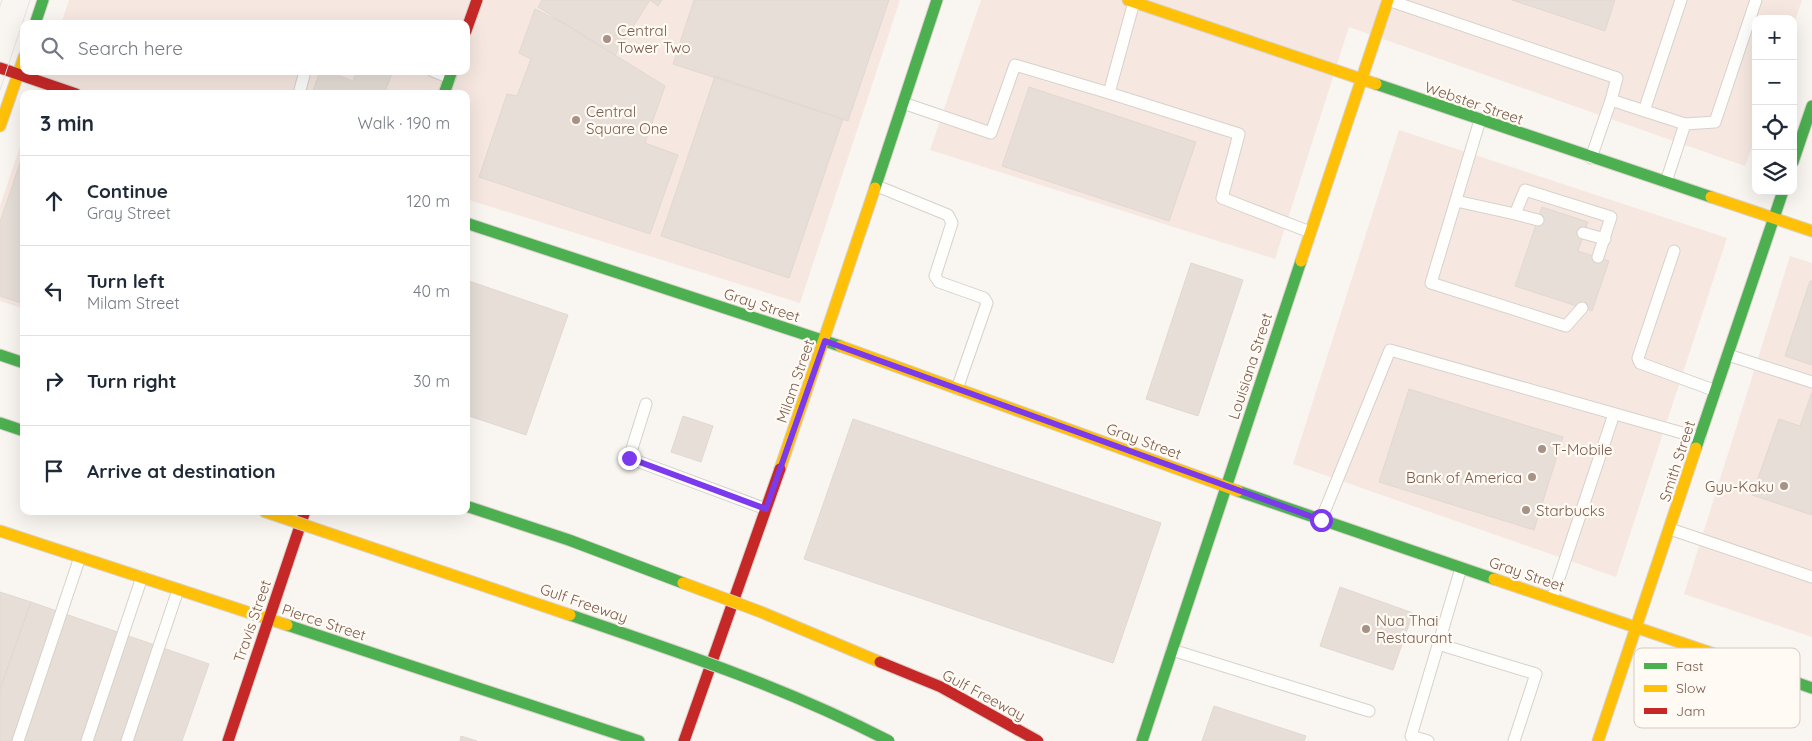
<!DOCTYPE html>
<meta charset="utf-8">
<style>
body{margin:0;font-family:Quicksand,sans-serif;background:#f6f6f7;color:#1f2937}
.controls{position:absolute;right:15px;top:15px;display:grid;overflow:hidden;border-radius:10px;box-shadow:0 5px 20px #0002}
.controls button{width:45px;height:45px;display:grid;place-items:center;padding:0;border:0;border-bottom:1px solid #e0e1e3;background:#fff;color:#1f2937;font:25px sans-serif}
.stop{position:absolute;width:15px;height:15px;margin:-11px;border:4px solid #7c3aed;border-radius:50%;background:#fff}
.stop.end{background:#7c3aed;border-color:#fff;box-shadow:0 1px 5px #0008}
.list{margin:0;padding:0;list-style:none}
h2{display:flex;justify-content:space-between;align-items:center;height:65px;margin:0;padding:0 20px;font-size:21px}
h2 small{font-size:16px;font-weight:400;color:#747a83}
.list li{display:grid;grid-template-columns:32px 1fr auto;gap:15px;align-items:center;box-sizing:border-box;height:90px;padding:0 20px;border-top:1px solid #e0e1e3}
.list b{display:block;font-size:19px;white-space:nowrap}
.list p{margin:0;font-size:16px;white-space:nowrap;color:#747a83}
.list em{font-size:16px;font-style:normal;color:#747a83}
.icon{flex:none;width:28px;height:28px;fill:none;stroke:currentColor;stroke-width:2;stroke-linecap:round;stroke-linejoin:round}
.map{position:relative;flex:none;width:1812px;height:741px;overflow:hidden}
.search{position:absolute;background:#fff;box-shadow:0 5px 20px #0002;left:20px;top:20px;width:450px;height:55px;display:flex;align-items:center;gap:12px;box-sizing:border-box;padding:0 18px;border-radius:10px;color:#747a83;font-size:19px}
.panel{position:absolute;background:#fff;box-shadow:0 5px 20px #0002;left:20px;top:90px;width:450px;height:425px;border-radius:10px}
.map>svg:first-child{display:block}
.commercial{fill:#f6e8e1}
.building{fill:#e6ded7;stroke:#e2d8d2}
.lines{fill:none;stroke-linecap:round;stroke-linejoin:round}
.lane-casing{stroke:#d7d1cb;stroke-width:13}
.fast-casing{stroke:#d9d2cb;stroke-width:13}
.slow-casing{stroke:#d9d2cb;stroke-width:13}
.jam-casing{stroke:#d9d2cb;stroke-width:13}
.lane{stroke:#fefefd;stroke-width:11}
.fast{stroke:#4caf50;stroke-width:11}
.slow{stroke:#ffc107;stroke-width:11}
.jam{stroke:#c62828;stroke-width:11}
.tram{stroke:#e6e3e7;stroke-width:1}
.fast-bridge-casing{stroke:#dad1cc;stroke-width:13;stroke-linecap:butt}
.slow-bridge-casing{stroke:#dad1cc;stroke-width:13;stroke-linecap:butt}
.jam-bridge-casing{stroke:#dad1cc;stroke-width:13;stroke-linecap:butt}
.fast-bridge{stroke:#4caf50;stroke-width:11}
.slow-bridge{stroke:#ffc107;stroke-width:11}
.jam-bridge{stroke:#c62828;stroke-width:11}
.route{stroke:#7c3aed;stroke-width:6}
.poi-dot{fill:#a69286;stroke:#fffaf3;stroke-width:2}
.labels{text-anchor:middle;dominant-baseline:central;stroke-width:4.5;stroke-linejoin:round;paint-order:stroke}
.poi-label{font-size:15px;fill:#7a5c4d;stroke:#fffaf3;text-anchor:start}
.street-label{font-size:15px;fill:#7a5c4d;stroke:#fffaf3}
.key{fill:#fffaf3;stroke:#d7cbc1;stroke-width:1}
.key-label{font-size:14px;fill:#7a5c4d}
</style>
<div class="map">
<svg width="1812" height="741" viewBox="0 0 1812 741">
<rect width="100%" height="100%" fill="#f9f5f0"/>
<path class="commercial" d="M69,0H900L800,303L466,199V94H38L45,71H466V24H61Z
M981,0H1802L1793,27V19H1756V136L1745,166L1349,27L1275,259L930,150Z
M1399,130L1727,238L1616,577L1293,464Z
M24,135V309L0,301V206Z
M1790,256L1812,263V637L1684,594Z"/>
<path class="building" d="M542,0H662L658,6L650,0L615,55L538,7Z
M694,0H889L848,121L673,64Z
M1512,0H1615L1605,31Z
M535,9L563,23L665,86L645,143L678,155L650,234L479,177L507,94L517,96L531,59L519,53Z
M320,71H327L353,81L357,71H393L384,94H312Z
M715,76L843,119L789,278L661,236Z
M1029,87L1196,142L1169,221L1002,166Z
M24,151V304L0,296V222Z
M1542,207L1588,222L1578,251L1609,261L1592,311L1515,286Z
M1191,263L1243,280L1198,416L1146,399Z
M466,280L568,315L526,435L466,415Z
M1810,281H1812V365L1785,356Z
M1409,389L1563,437L1534,530L1379,482Z
M1812,392V515L1752,495L1779,419L1800,426Z
M683,416L713,426L701,462L671,452Z
M853,419L1161,523L1113,663L804,559Z
M1340,587L1413,613L1393,670L1320,646Z
M0,592L31,602L0,689Z
M31,602L209,664L182,741H0V689Z
M1214,706L1306,736L1304,741H1202Z
M461,736L477,741H460Z"/>
<g class="lines">
<g class="lane-casing">
<path id="lane" d="M1388,0L1617,78L1611,100L1685,124L1666,182
M1134,2L1109,93L1239,134L1222,198L1310,232
M433,71L450,78
M299,94L305,71
M903,103L991,133L1015,65L1109,93
M1644,111L1681,0
M1480,120L1431,283L1566,326L1582,308
M1685,124L1715,122L1756,0
M1591,158L1611,100
M877,186L948,215L952,223L935,276L939,282L984,298L987,303L957,389
M1456,201L1515,214L1525,190L1611,217L1598,257
M1515,214L1538,220
M1583,233L1605,239
M1674,251L1638,358L1640,363L1716,391
M1728,355L1812,382
M646,404L629,458L766,509
M1321,520L1390,350L1700,438
M1670,529L1812,577
M1552,599L1614,414
M1438,644L1536,674L1514,741
M1172,650L1369,711
M18,741L80,557
M87,741L142,577
M127,741L178,590
M1428,741L1411,736L1461,568"/>
</g>
<g class="fast-casing">
<path id="fast" d="M35,24L43,0
M1376,84L1711,197
M444,94L452,71
M1793,162L1812,106
M875,188L937,0
M466,223L840,346
M0,355L24,363
M0,423L24,431
M1696,448L1783,191
M1238,491L1494,579
M287,625L639,741
M1726,658L1812,688
M1142,741L1301,261"/>
</g>
<g class="slow-casing">
<path id="slow" d="M1128,0L1376,84
M0,126L24,57
M1711,197L1812,231
M1301,261L1388,0
M840,346L1238,491
M780,469L875,188
M0,531L287,625
M1494,579L1726,658
M1598,741L1696,448"/>
</g>
<g class="jam-casing">
<path id="jam" d="M466,31L477,0
M0,68L76,94
M228,741L305,511
M684,741L780,469"/>
</g>
<use href="#lane" class="lane"/>
<use href="#fast" class="fast"/>
<use href="#slow" class="slow"/>
<use href="#jam" class="jam"/>
<path class="tram" d="M0,6L2,0
M0,90L30,0"/>
<g class="fast-bridge-casing">
<path id="fast-bridge" d="M466,506L569,540L683,583
M570,615C679,652 787,688 889,741"/>
</g>
<g class="slow-bridge-casing">
<path id="slow-bridge" d="M263,511L570,615
M683,583L761,612L880,662"/>
</g>
<g class="jam-bridge-casing">
<path id="jam-bridge" d="M880,662L941,687L1038,741"/>
</g>
<use href="#fast-bridge" class="fast-bridge"/>
<use href="#slow-bridge" class="slow-bridge"/>
<use href="#jam-bridge" class="jam-bridge"/>
</g>
<g class="lines">
<path class="route" d="M629,458L766,509L825,341L1321,520"/>
</g>
<g class="poi-dot">
<circle cx="607" cy="39" r="5"/>
<circle cx="576" cy="120" r="5"/>
<circle cx="1542" cy="449" r="5"/>
<circle cx="1532" cy="477" r="5"/>
<circle cx="1784" cy="486" r="5"/>
<circle cx="1526" cy="510" r="5"/>
<circle cx="1366" cy="629" r="5"/>
</g>
<g class="labels">
<g class="poi-label">
<text x="617" y="30">Central<tspan x="617" dy="17">Tower Two</tspan></text>
<text x="586" y="111">Central<tspan x="586" dy="17">Square One</tspan></text>
<text x="1552" y="449">T-Mobile</text>
<text x="1522" y="477" text-anchor="end">Bank of America</text>
<text x="1774" y="486" text-anchor="end">Gyu-Kaku</text>
<text x="1536" y="510">Starbucks</text>
<text x="1376" y="620">Nua Thai<tspan x="1376" dy="17">Restaurant</tspan></text>
</g>
<g class="street-label">
<text transform="translate(1474 103) rotate(19)">Webster Street</text>
<text transform="translate(762 305) rotate(18)">Gray Street</text>
<text transform="translate(1250 366) rotate(-72)">Louisiana Street</text>
<text transform="translate(795 381) rotate(-71)">Milam Street</text>
<text transform="translate(1144 441) rotate(20)">Gray Street</text>
<text transform="translate(1677 461) rotate(-72)">Smith Street</text>
<text transform="translate(1527 574) rotate(19)">Gray Street</text>
<text transform="translate(584 603) rotate(19)">Gulf Freeway</text>
<text transform="translate(252 621) rotate(-71)">Travis Street</text>
<text transform="translate(324 622) rotate(18)">Pierce Street</text>
<text transform="translate(984 695) rotate(28)">Gulf Freeway</text>
</g>
</g>
<rect x="1634" y="648" width="166" height="80" rx="8" class="key"/>
<rect x="1644" y="663" width="23" height="6" fill="#4caf50"/>
<rect x="1644" y="685" width="23" height="7" fill="#ffc107"/>
<rect x="1644" y="708" width="23" height="6" fill="#c62828"/>
<g class="key-label">
<text x="1676" y="671">Fast</text>
<text x="1676" y="693">Slow</text>
<text x="1676" y="716">Jam</text>
</g>
</svg>
<div class="controls">
<button>+</button>
<button>−</button>
<button><svg class="icon" aria-label="locate" viewBox="0 0 24 24"><circle cx="12" cy="12" r="6"/><path d="M12 2v4M12 18v4M2 12h4M18 12h4"/></svg></button>
<button><svg class="icon" aria-label="layers" viewBox="0 0 24 24"><path d="M12 4l9 5-9 5-9-5zM3 14l9 5 9-5"/></svg></button>
</div>
<div class="stop" style="left:1321px;top:520px"></div>
<div class="stop end" style="left:629px;top:458px"></div>
<div class="search"><svg class="icon" aria-label="search" viewBox="0 0 24 24"><circle cx="10" cy="10" r="6"/><path d="M15 15l6 6"/></svg>Search here</div>
<section class="panel">
<h2>3 min<small>Walk · 190 m</small></h2>
<ul class="list">
<li><svg class="icon" aria-label="ahead" viewBox="0 0 24 24"><path d="M12 20V5M6 11l6-6 6 6"/></svg><div><b>Continue</b><p>Gray Street</p></div><em>120 m</em></li>
<li><svg class="icon" aria-label="left" viewBox="0 0 24 24"><path d="M17 20v-9H6M10 6l-5 5 5 5"/></svg><div><b>Turn left</b><p>Milam Street</p></div><em>40 m</em></li>
<li><svg class="icon" aria-label="right" viewBox="0 0 24 24"><path d="M7 20v-9h11M14 6l5 5-5 5"/></svg><div><b>Turn right</b></div><em>30 m</em></li>
<li><svg class="icon" aria-label="arrive" viewBox="0 0 24 24"><path d="M6 21V4h12l-3 4 3 4H6"/></svg><div><b>Arrive at destination</b></div></li>
</ul>
</section>
</div>
